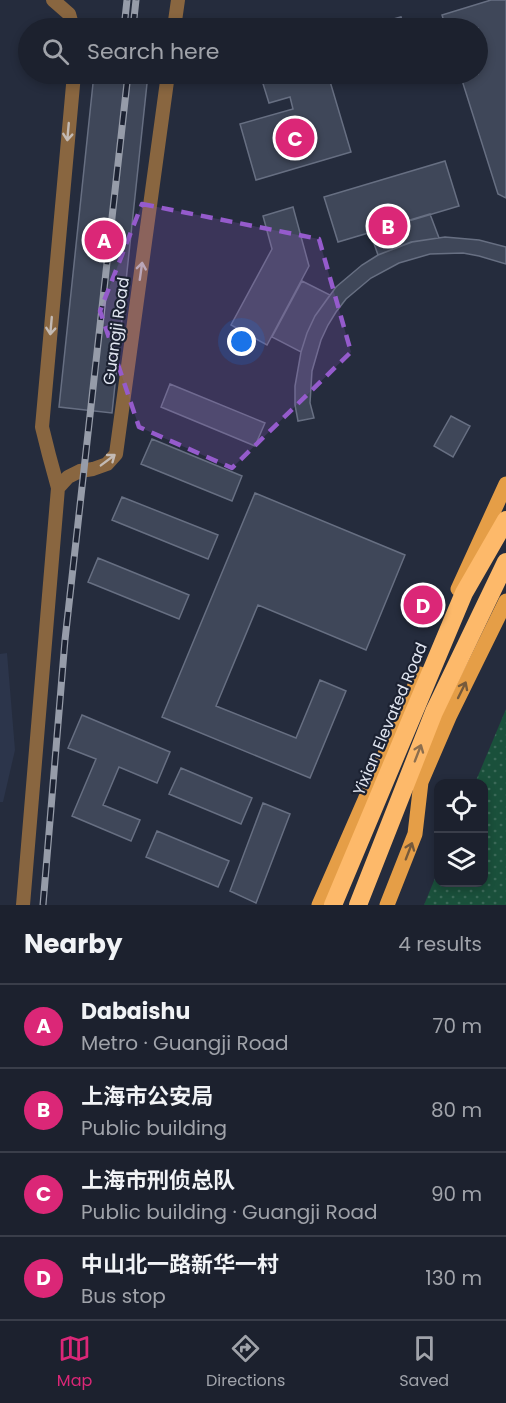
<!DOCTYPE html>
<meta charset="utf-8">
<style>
body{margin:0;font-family:Poppins,"Noto Sans SC",sans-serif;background:#252936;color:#f1f3f6}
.controls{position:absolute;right:18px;bottom:18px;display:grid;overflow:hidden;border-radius:12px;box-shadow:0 3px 9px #0003}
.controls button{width:54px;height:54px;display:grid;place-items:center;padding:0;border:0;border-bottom:2px solid #3a3e4a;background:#1c212e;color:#f1f3f6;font:30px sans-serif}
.you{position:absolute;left:242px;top:342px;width:21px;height:21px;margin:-15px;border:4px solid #fff;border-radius:50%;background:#1a73e8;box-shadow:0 0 0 9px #1a73e833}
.badge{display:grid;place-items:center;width:39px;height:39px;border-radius:50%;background:#db2777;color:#fff;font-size:20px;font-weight:700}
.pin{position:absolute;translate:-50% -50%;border:3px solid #fff;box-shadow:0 2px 6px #0006}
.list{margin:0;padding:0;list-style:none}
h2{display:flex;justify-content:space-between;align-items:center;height:78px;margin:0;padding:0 24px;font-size:26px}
h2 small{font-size:20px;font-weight:400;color:#a0a3aa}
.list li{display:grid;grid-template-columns:39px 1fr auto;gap:18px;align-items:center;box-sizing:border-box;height:84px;padding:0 24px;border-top:2px solid #3a3e4a}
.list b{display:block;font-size:22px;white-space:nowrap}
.list p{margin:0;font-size:20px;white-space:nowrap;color:#a0a3aa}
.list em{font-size:20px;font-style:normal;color:#a0a3aa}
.icon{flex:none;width:33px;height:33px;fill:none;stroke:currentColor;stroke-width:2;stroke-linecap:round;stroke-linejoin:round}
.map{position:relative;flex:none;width:506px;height:905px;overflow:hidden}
.search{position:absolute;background:#1c212e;box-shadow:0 3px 9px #0003;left:18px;right:18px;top:18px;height:66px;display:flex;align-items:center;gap:15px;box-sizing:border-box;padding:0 21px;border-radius:33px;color:#a0a3aa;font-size:22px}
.sheet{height:414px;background:#1c212e}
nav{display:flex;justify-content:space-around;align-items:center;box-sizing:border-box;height:84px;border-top:2px solid #3a3e4a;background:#1c212e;font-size:16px;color:#a0a3aa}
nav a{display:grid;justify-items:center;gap:3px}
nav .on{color:#db2777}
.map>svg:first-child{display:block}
.built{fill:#2c354b}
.park{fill:url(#park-dots)}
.building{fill:#3f4759;stroke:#676f82;stroke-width:1.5}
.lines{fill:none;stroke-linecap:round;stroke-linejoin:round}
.street{stroke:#896640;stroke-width:14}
.primary{stroke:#e59e47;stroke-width:15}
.highway{stroke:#fdb96a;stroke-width:18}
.rail-casing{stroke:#969ca9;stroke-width:7}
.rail{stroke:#1c2232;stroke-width:4.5;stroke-dasharray:14;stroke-linecap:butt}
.highway-bridge{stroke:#fdb96a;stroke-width:18}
.oneway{stroke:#c3bab4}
.oneway2{stroke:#765a3b}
.oneway3{stroke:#8c6e4e}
.marked{fill:#955bcc;fill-opacity:0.2;stroke:#955bcc;stroke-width:4.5;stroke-dasharray:12 8;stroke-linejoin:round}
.labels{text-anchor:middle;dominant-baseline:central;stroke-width:4.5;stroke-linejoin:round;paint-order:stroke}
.street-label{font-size:16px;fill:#e2e7f2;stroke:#1c2232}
</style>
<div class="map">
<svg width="506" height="905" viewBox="0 0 506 905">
<defs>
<pattern id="park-dots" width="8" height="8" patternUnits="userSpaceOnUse" patternTransform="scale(1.5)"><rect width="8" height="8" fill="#1a503b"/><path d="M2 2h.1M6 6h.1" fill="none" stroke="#3b6958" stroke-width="1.8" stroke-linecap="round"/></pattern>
</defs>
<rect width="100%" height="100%" fill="#252c3d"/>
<path class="built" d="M7,653L15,750L3,802H0V654Z"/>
<path class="park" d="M506,709V905H424L438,871V882H484V784L475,783Z"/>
<path class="building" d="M491,0H506V198L498,194L460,74H478V28H446L442,15Z
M401,17L405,28H361Z
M94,74H148L112,413L59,407Z
M260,74H343L329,78L351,152L256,180L240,124L293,109L290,97L269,103Z
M445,161L459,206L338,242L324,197Z
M293,207L309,266L267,345L231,325L272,249L263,216Z
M430,214L439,238L412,242L378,255L370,232Z
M445,237L479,240L506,247V264L479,256L463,253L430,254L399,263L371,278L346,299L336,312L328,325L321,340L312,371L310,403L314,418L298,421L295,405V386L301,352L307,333L315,316L336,287L362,265L378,255L411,242Z
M302,281L330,295L315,316L307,333L301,352L272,337Z
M170,384L265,423L255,446L161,407Z
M451,416L470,426L453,457L434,446Z
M152,439L242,476L232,501L141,464Z
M255,493L405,555L366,650L258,605L216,706L296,738L320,680L346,691L310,778L162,717Z
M122,497L218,535L208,559L112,520Z
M98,558L189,595L179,619L88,582Z
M82,715L170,752L157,783L119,767L103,805L140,820L131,841L72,816L96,759L68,748Z
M181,768L252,798L241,824L169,794Z
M263,803L290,814L256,903L230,891Z
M157,831L229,861L218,887L146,857Z"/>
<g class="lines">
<path class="street" d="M53,0L69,14L73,28
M174,28L178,0
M58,488L68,477L80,471L93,469L107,464L116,454L168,74
M23,905L58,488L49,455L42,427L74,74"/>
<path class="primary" d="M458,589L506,484
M319,905L420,674
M387,905L415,834L421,782L449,717L506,601"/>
<path class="highway" d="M333,905L464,593L506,520"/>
<g class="rail-casing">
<path id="rail" d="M124,28L127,0
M133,28L136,0
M43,905L65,640L128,74"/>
</g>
<use href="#rail" class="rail"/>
<path class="highway-bridge" d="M358,905L434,712L506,562"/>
</g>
<defs><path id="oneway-shaft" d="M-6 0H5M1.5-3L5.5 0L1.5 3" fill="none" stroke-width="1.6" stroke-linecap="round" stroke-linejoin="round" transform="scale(1.5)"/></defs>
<g class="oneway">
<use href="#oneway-shaft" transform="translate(68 132) rotate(95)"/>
<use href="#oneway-shaft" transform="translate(141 271) rotate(-82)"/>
<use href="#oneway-shaft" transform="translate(51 326) rotate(95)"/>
<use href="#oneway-shaft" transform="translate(108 460) rotate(-37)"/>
</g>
<g class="oneway2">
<use href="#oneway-shaft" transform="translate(462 690) rotate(-64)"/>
<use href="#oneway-shaft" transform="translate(409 851) rotate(-69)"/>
</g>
<use class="oneway3" href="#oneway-shaft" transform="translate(418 753) rotate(-69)"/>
<path class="marked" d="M142,204L319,239L351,352L232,468L139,427L100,311Z"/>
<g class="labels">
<g class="street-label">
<text transform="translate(116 331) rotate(-82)">Guangji Road</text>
<text transform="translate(390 719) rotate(-67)">Yixian Elevated Road</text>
</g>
</g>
</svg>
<div class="controls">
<button><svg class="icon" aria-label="locate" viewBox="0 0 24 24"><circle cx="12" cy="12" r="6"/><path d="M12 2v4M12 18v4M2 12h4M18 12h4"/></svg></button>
<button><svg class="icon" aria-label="layers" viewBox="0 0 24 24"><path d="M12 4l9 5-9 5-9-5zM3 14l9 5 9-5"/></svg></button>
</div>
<div class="you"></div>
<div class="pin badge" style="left:104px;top:240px">A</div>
<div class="pin badge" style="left:388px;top:226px">B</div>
<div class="pin badge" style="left:295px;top:138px">C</div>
<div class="pin badge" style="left:423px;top:605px">D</div>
<div class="search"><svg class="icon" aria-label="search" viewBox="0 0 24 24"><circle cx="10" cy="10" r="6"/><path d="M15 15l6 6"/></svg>Search here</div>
</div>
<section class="sheet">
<h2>Nearby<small>4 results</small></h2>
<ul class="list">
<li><span class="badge">A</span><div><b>Dabaishu</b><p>Metro · Guangji Road</p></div><em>70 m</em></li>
<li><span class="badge">B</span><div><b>上海市公安局</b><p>Public building</p></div><em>80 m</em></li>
<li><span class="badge">C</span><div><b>上海市刑侦总队</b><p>Public building · Guangji Road</p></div><em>90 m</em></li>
<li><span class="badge">D</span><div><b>中山北一路新华一村</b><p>Bus stop</p></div><em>130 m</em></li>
</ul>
</section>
<nav>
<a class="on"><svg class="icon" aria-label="map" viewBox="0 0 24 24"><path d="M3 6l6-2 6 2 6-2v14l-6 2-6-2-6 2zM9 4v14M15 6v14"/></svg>Map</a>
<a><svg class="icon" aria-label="directions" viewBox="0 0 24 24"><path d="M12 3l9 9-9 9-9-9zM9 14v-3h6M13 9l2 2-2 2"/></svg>Directions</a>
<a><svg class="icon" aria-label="saved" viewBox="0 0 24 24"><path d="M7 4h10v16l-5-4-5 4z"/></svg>Saved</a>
</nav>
